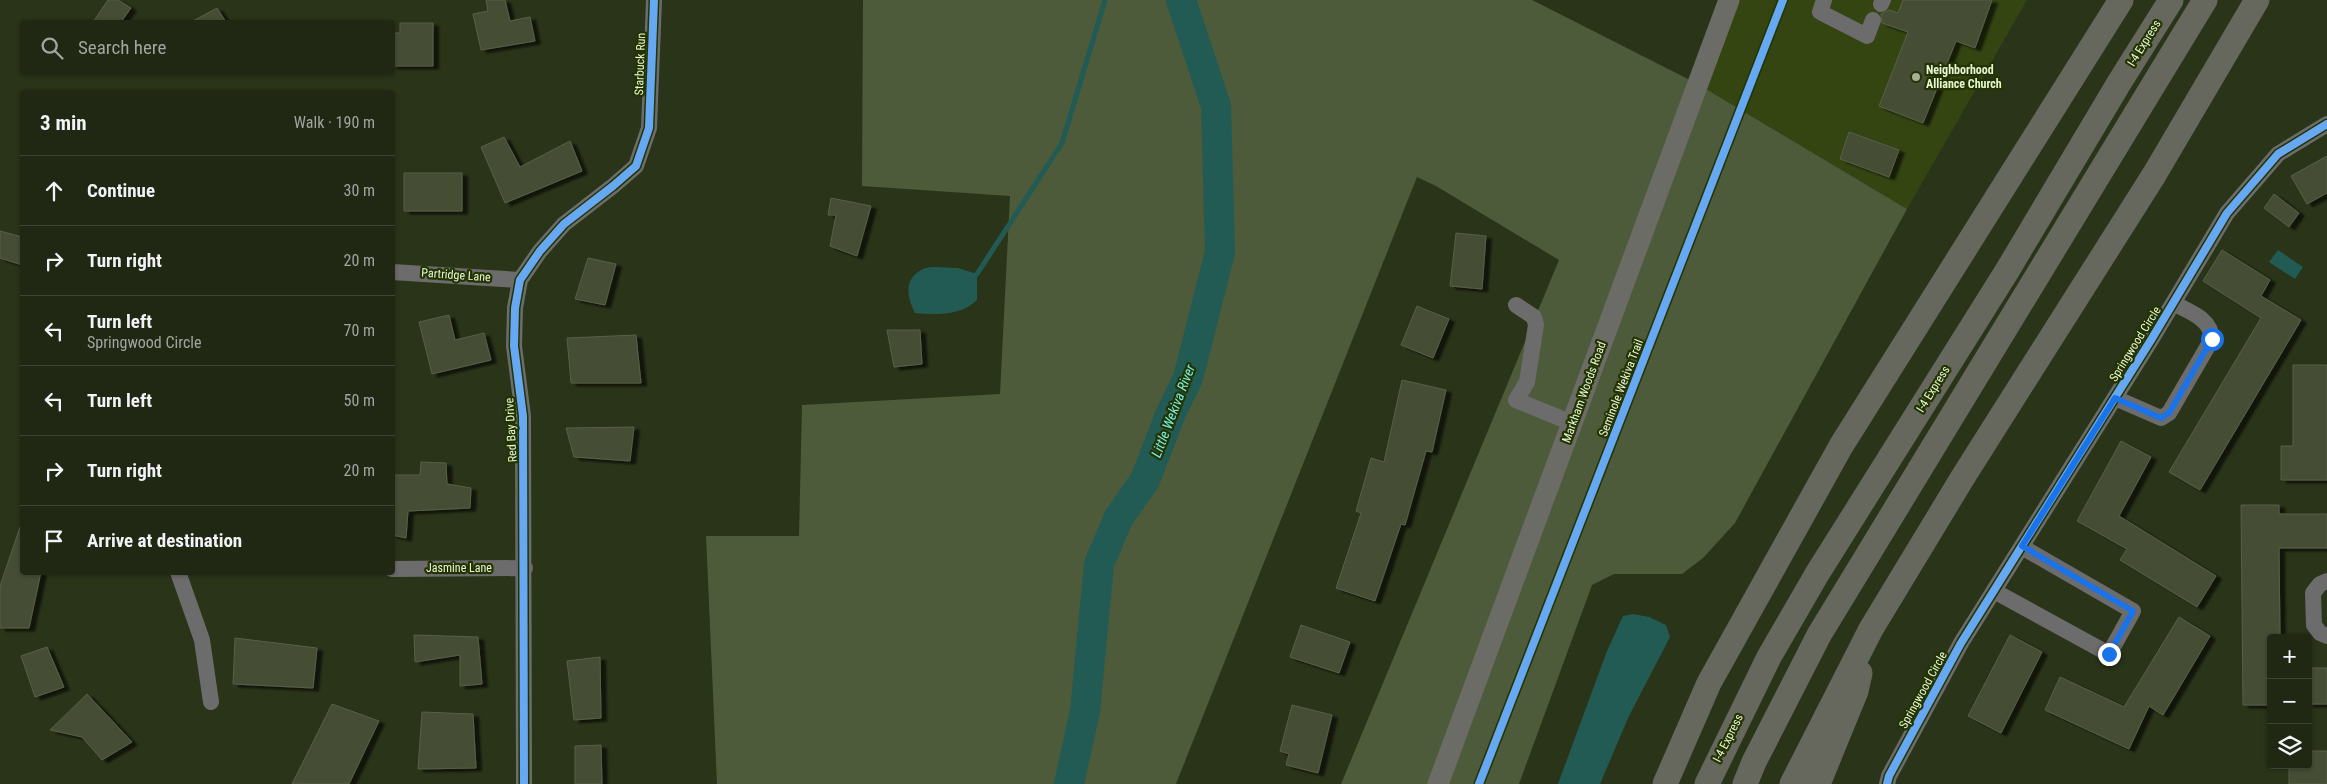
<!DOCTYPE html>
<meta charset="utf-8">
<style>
body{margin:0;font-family:"Roboto Condensed",sans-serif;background:#2d3321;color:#f1f3f6}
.controls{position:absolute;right:15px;bottom:15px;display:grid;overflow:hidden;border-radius:5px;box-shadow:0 1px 4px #0004}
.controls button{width:45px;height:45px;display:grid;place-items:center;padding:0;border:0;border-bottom:1px solid #3d4433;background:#202713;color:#f1f3f6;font:25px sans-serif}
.stop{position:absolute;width:15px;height:15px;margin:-11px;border:4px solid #1a73e8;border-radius:50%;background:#fff}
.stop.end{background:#1a73e8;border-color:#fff;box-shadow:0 1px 5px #0008}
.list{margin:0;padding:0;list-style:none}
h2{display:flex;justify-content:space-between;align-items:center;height:65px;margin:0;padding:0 20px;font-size:21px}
h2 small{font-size:16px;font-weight:400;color:#a2a5a0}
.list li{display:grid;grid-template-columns:32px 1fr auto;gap:15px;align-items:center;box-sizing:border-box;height:70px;padding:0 20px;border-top:1px solid #3d4433}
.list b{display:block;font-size:19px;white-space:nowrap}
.list p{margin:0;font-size:16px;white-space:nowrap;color:#a2a5a0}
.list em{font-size:16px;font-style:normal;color:#a2a5a0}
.icon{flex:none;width:28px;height:28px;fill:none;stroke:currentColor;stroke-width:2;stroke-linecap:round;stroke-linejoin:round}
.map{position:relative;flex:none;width:2327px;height:784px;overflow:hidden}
.search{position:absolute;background:#202713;box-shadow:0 1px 4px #0004;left:20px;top:20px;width:375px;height:55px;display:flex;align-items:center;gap:12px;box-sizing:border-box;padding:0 18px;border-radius:5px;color:#a2a5a0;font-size:19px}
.panel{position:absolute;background:#202713;box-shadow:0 1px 4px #0004;left:20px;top:90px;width:375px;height:485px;border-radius:5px}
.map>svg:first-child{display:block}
.built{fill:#344512}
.green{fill:#4d5b3a}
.water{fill:#215b54}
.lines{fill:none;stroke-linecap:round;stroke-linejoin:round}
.stream{stroke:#215b54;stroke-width:5}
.river{stroke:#215b54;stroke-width:30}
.building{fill:#444d34;stroke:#576048;filter:url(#shadow)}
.minor{stroke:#6d6c6c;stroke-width:16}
.major{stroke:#6b6c66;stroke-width:21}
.highway{stroke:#66685e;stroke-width:25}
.cycleway-casing{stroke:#233402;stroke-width:11}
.cycleway{stroke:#66a8f1;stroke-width:8}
.route{stroke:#1a73e8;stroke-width:6}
.poi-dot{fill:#a4b193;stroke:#233402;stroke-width:2}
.labels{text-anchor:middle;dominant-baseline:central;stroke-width:4.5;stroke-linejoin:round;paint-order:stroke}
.street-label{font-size:12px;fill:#e6f5d4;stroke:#233402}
.poi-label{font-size:12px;font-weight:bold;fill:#e6f5d4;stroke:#233402;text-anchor:start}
.water-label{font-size:14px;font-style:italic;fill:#76efe4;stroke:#233402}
</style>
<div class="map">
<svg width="2327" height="784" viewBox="0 0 2327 784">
<defs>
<filter id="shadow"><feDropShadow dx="5.5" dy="3" stdDeviation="1" flood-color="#0009"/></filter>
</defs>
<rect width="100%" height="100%" fill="#2a3419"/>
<path class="built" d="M1738,0H2027L1907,209L1706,89Z"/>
<path class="green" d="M863,0H1532L1690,80L1429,784H1341L1559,260L1436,186L1417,177L1176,784H717L706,536H799L802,405L1000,394L1010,196L862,186Z
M1706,89L1907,209L1735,523L1703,558L1682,574H1614L1592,585L1519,784H1447Z"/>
<path class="water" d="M2278,250L2303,267L2295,279L2269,262Z
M958,268L977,274V300C961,316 936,315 915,313C907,298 903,278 923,269C931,265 948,268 958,268Z
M1633,614L1649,617L1666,625L1670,637L1629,716L1600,784H1558L1607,651L1623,616Z"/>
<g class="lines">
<path class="stream" d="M977,274L1062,143L1105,0"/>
<path class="river" d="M1069,784L1085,711L1099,564L1119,517L1145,480L1171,413L1188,378L1220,252L1216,106L1181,0"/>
</g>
<path class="building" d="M108,0H118L131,8L121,22H93Z
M486,0H505L510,21L530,17L535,41L481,50L473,14L488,11Z
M1903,0H1992L1975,48L1956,41L1923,123L1879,106L1908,32L1882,23L1881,14L1889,10L1898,13Z
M217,8L226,22H191Z
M400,23H433V66H392V33H400Z
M1849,132L1899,150L1889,177L1840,159Z
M504,137L520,167L570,141L582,171L505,203L481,147Z
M2327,156V193L2307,204L2291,176Z
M404,173H462V211H404Z
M2274,194L2299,213L2289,227L2264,208Z
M831,198L871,206L857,256L830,246L836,215H828Z
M0,231L22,237V265L0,258Z
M1456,233L1486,236L1482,289L1450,286Z
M2222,250L2270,280L2261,296L2301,320L2200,490L2169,472L2261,318L2203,281Z
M588,258L616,264L605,305L575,299Z
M1417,306L1449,319L1433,358L1401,345Z
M449,315L455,340L484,333L491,360L432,374L419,322Z
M887,330H920L922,364L894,367Z
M636,335L641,383H571L567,338Z
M2293,365H2327V480H2281V446H2293Z
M1402,380L1446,390L1432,452L1426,451L1405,525L1401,524L1375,601L1336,588L1361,513L1356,511L1371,458L1384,462Z
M634,427L630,461L574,457L566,428Z
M2121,441L2151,457L2119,516L2216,576L2197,607L2120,560L2127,549L2077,521Z
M421,462L446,463L447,484L471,488L470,508L408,511L406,538L392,535V475H420Z
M2241,505H2279V514H2327V548H2279L2280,638H2271V705H2243Z
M20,527L22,528V572H41L29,628H0V586Z
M2179,617L2210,636L2163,715L2149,706L2129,749L2045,710L2060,677L2124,707Z
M1301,625L1350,642L1339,673L1290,657Z
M414,635L478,637L482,684L460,686V655L415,662Z
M2010,635L2042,652L2001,733L1968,716Z
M235,638L317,648L313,688L233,684Z
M47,647L64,687L35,697L21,656Z
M600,657L601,718L574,720L567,661Z
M2308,668H2327V704H2308Z
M87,694L132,742L102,760L82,737L50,730Z
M332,704L379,721L349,784H292Z
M1292,705L1332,715L1318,773L1286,765L1289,754L1280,751Z
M422,712L473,714L476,768L418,769Z
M601,745L602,784H575V746Z
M2308,751H2327V784H2289V765H2308Z"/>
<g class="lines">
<path class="minor" d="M1824,0L1820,12L1867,36L1873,20
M1881,4L1883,0
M392,272L520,280
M1516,305L1534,317L1536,325L1527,382L1516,400L1572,423
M2115,398L2161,418L2169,413L2212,339C2211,318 2189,312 2173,303
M392,569L525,568
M178,572L202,640L211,702
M2327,581L2320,584L2313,593L2314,625L2320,633L2327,636
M1994,591L2109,654L2133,611L2022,547
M524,784L523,416L514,346L515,308L520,280L540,251L564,224L613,186L636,166L649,128L654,0
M1887,784L1889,776L1961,643L2151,340L2227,213L2278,154L2327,124"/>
<path class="major" d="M1438,784L1729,0"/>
<path class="highway" d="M1665,784L1709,683L1841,446L2121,0
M1707,784L1769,657L1817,574L2007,271L2119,83L2171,0
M1745,784L1754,762L1819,635L2205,0
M1792,784L1871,629L1963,477L2154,175L2257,0
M1818,784L1856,691L1860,673"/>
<g class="cycleway-casing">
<path id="cycleway" d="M524,784L523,416L514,346L515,308L520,280L540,251L564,224L613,186L636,166L649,128L654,0
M1479,784L1783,0
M1887,784L1889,776L1961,643L2151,340L2227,213L2278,154L2327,124"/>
</g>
<use href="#cycleway" class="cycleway"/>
</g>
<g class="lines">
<path class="route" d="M2109,654L2133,611L2022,546L2115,398L2161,418L2169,413L2212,339"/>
</g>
<circle class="poi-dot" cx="1916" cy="77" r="5"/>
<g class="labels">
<g class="street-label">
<text transform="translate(2144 43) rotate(-58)">I-4 Express</text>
<text transform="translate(640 64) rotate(-88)">Starbuck Run</text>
<text transform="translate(456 275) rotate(4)">Partridge Lane</text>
<text transform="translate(2135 344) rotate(-58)">Springwood Circle</text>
<text transform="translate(1621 388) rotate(-69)">Seminole Wekiva Trail</text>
<text transform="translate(1933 389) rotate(-58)">I-4 Express</text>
<text transform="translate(1584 392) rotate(-70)">Markham Woods Road</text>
<text transform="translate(511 430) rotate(-93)">Red Bay Drive</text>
<text x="459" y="568">Jasmine Lane</text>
<text transform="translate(1923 690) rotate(-61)">Springwood Circle</text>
<text transform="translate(1728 738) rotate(-63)">I-4 Express</text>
</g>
<g class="poi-label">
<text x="1926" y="70">Neighborhood<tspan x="1926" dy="14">Alliance Church</tspan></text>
</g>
<g class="water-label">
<text transform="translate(1173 411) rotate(-69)">Little Wekiva River</text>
</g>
</g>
</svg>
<div class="controls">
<button>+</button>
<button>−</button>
<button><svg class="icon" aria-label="layers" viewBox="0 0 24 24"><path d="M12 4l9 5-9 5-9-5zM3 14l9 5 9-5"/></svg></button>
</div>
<div class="stop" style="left:2212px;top:339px"></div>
<div class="stop end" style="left:2109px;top:654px"></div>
<div class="search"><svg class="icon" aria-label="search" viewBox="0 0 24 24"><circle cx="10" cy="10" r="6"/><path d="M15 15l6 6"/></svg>Search here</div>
<section class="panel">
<h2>3 min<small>Walk · 190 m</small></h2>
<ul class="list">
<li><svg class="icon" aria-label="ahead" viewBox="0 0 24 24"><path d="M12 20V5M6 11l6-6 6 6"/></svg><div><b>Continue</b></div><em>30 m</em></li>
<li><svg class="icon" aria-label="right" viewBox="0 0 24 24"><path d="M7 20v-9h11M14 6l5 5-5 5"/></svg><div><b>Turn right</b></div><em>20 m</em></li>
<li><svg class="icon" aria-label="left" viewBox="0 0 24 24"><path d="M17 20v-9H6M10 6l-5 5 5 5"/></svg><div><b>Turn left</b><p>Springwood Circle</p></div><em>70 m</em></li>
<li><svg class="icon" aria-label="left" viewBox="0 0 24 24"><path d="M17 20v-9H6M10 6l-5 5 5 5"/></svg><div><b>Turn left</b></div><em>50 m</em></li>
<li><svg class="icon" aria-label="right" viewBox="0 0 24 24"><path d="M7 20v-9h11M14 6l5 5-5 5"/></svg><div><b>Turn right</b></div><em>20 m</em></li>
<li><svg class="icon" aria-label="arrive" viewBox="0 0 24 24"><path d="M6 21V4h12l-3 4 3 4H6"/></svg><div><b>Arrive at destination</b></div></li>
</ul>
</section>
</div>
